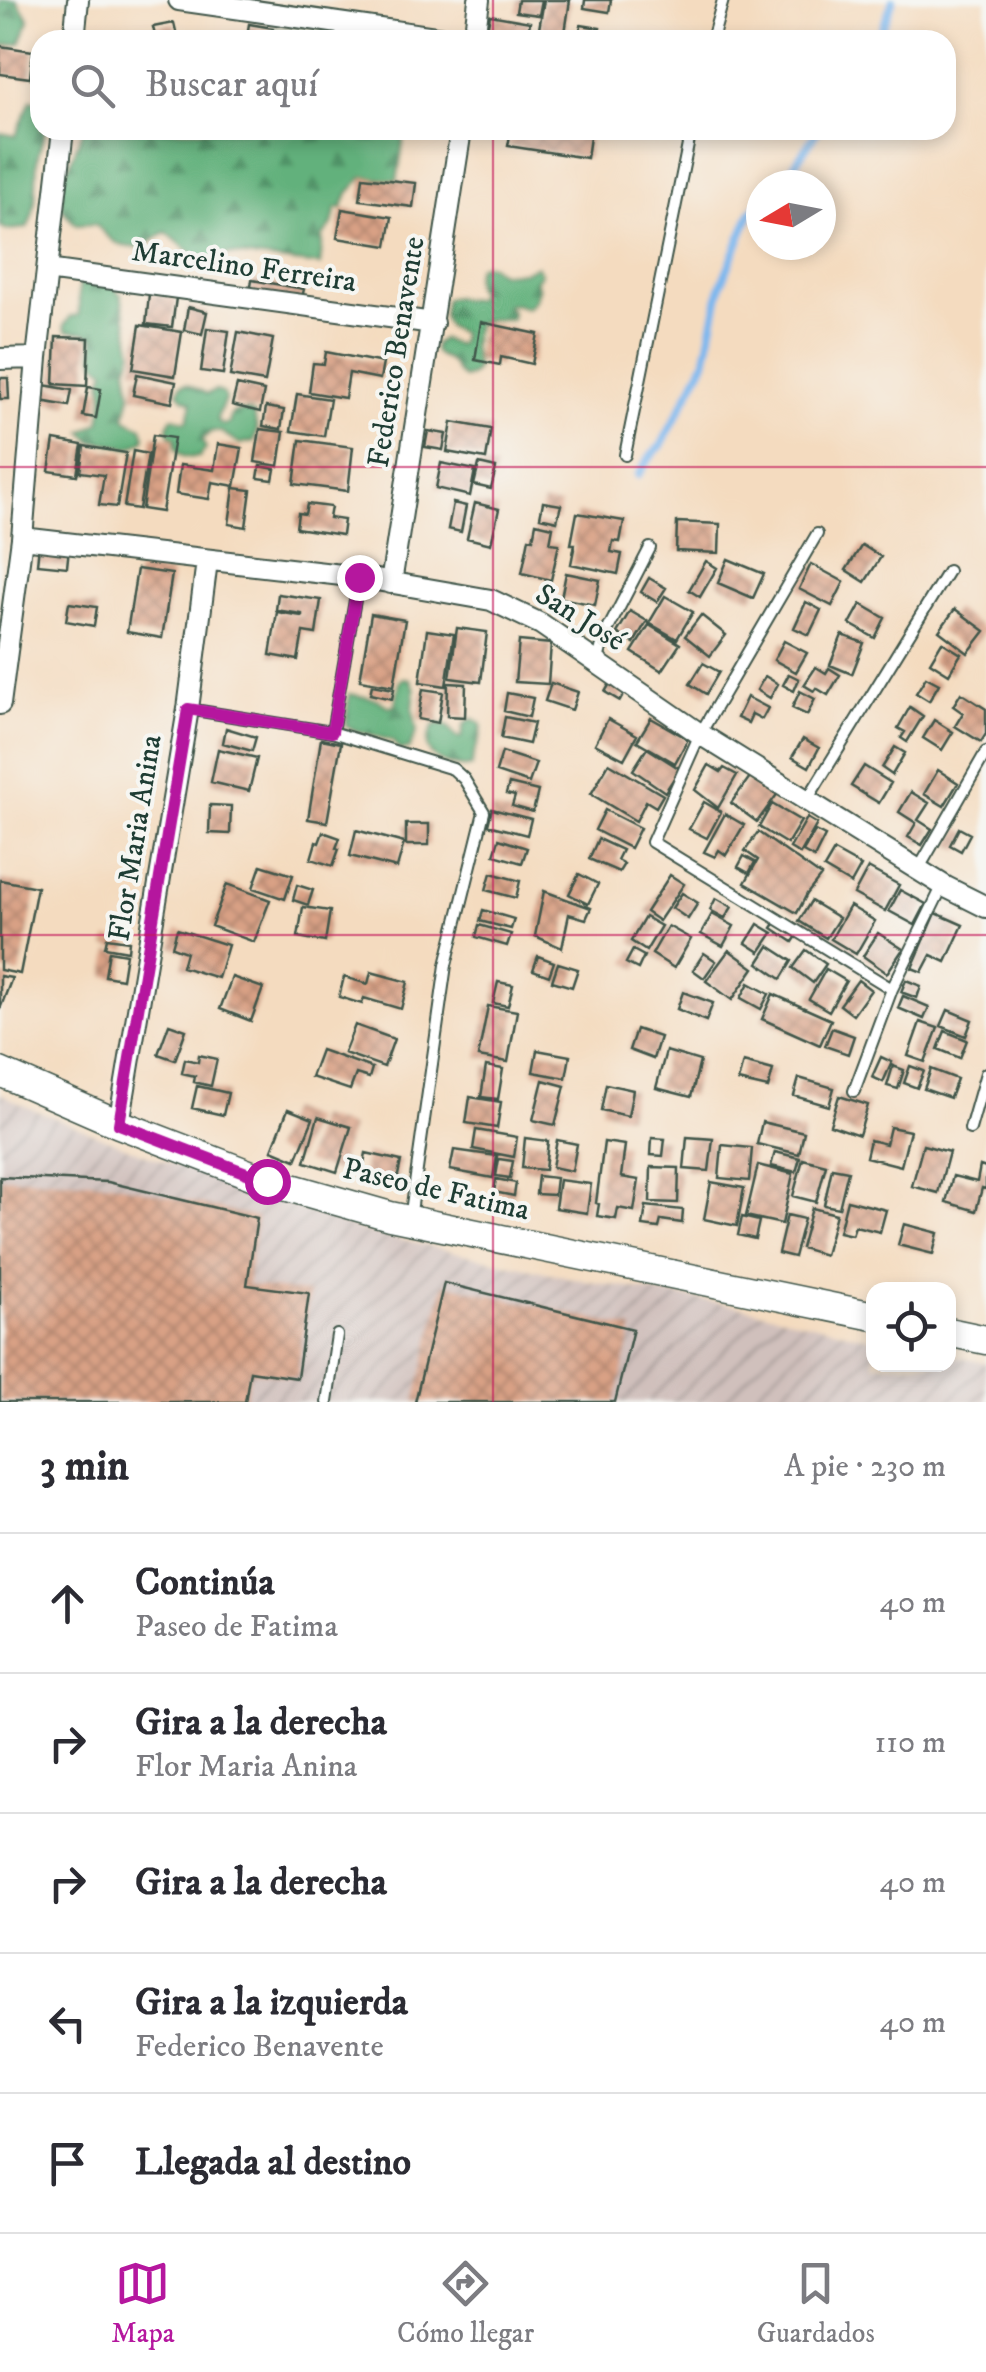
<!DOCTYPE html>
<html lang="es">
<meta charset="utf-8">
<style>
body{margin:0;font-family:"IM FELL DW Pica",serif;background:#f7f7f7;color:#2b2b33}
.controls{position:absolute;right:30px;bottom:30px;display:grid;overflow:hidden;border-radius:20px;box-shadow:0 5px 15px #0003}
.controls button{width:90px;height:90px;display:grid;place-items:center;padding:0;border:0;border-bottom:2px solid #e1e1e2;background:#fff;color:#2b2b33;font:50px sans-serif}
.compass{position:absolute;left:746px;top:170px;width:90px;height:90px;border-radius:50%;background:#fff;box-shadow:0 5px 15px #0003;rotate:260deg}
.stop{position:absolute;width:30px;height:30px;margin:-22px;border:8px solid #b5179e;border-radius:50%;background:#fff}
.stop.end{background:#b5179e;border-color:#fff;box-shadow:0 2px 10px #0008}
.list{margin:0;padding:0;list-style:none}
h2{display:flex;justify-content:space-between;align-items:center;height:130px;margin:0;padding:0 40px;font-size:42px}
h2 small{font-size:32px;font-weight:400;color:#7c7c81}
.list li{display:grid;grid-template-columns:65px 1fr auto;gap:30px;align-items:center;box-sizing:border-box;height:140px;padding:0 40px;border-top:2px solid #e1e1e2}
.list b{display:block;font-size:38px;white-space:nowrap}
.list p{margin:0;font-size:32px;white-space:nowrap;color:#7c7c81}
.list em{font-size:32px;font-style:normal;color:#7c7c81}
.icon{flex:none;width:55px;height:55px;fill:none;stroke:currentColor;stroke-width:2;stroke-linecap:round;stroke-linejoin:round}
.map{position:relative;flex:none;width:986px;height:1402px;overflow:hidden}
.search{position:absolute;background:#fff;box-shadow:0 5px 15px #0003;left:30px;right:30px;top:30px;height:110px;display:flex;align-items:center;gap:25px;box-sizing:border-box;padding:0 35px;border-radius:30px;color:#7c7c81;font-size:38px}
.sheet{height:830px;background:#fff}
nav{display:flex;justify-content:space-around;align-items:center;box-sizing:border-box;height:140px;border-top:2px solid #e1e1e2;background:#fff;font-size:28px;color:#7c7c81}
nav a{display:grid;justify-items:center;gap:5px}
nav .on{color:#b5179e}
.map>svg:first-child{display:block}
.industrial{fill:url(#industrial-furrows)}
.forest{fill:url(#forest-firs);stroke:#407758;stroke-width:2.5}
.lines{fill:none;stroke-linecap:round;stroke-linejoin:round}
.stream{stroke:#7db7ee;stroke-width:8}
.building{fill:url(#building-cross-hatch)}
.service-casing{stroke:#3f5549;stroke-width:14}
.minor-casing{stroke:#3f5549;stroke-width:24}
.tertiary-casing{stroke:#3f5549;stroke-width:31}
.service{stroke:#fff;stroke-width:10}
.minor{stroke:#fff;stroke-width:20}
.tertiary{stroke:#fff;stroke-width:28}
.route{stroke:#b5179e;stroke-width:12}
.grid{fill:none;stroke:#c2185b;stroke-width:2.5;stroke-opacity:0.55}
.labels{text-anchor:middle;dominant-baseline:central;stroke-width:8;stroke-linejoin:round;paint-order:stroke}
.street-label{font-size:30px;fill:#1f3d34;stroke:#f6f6f2}
</style>
<div class="map">
<svg width="986" height="1402" viewBox="0 0 986 1402">
<defs>
<pattern id="industrial-furrows" width="10" height="10" patternUnits="userSpaceOnUse" patternTransform="scale(2.5)"><rect width="10" height="10" fill="#d0c0bc"/><path d="M-1 1l2-2M0 10L10 0M9 11l2-2" fill="none" stroke="#a89d9a"/></pattern>
<pattern id="forest-firs" width="22" height="20" patternUnits="userSpaceOnUse" patternTransform="scale(2.5)"><rect width="22" height="20" fill="#62b17b"/><path d="M5 1l3.5 6h-7zM16 11l3.5 6h-7z" fill="#509166"/></pattern>
<pattern id="building-cross-hatch" width="8" height="8" patternUnits="userSpaceOnUse" patternTransform="scale(2.5)"><rect width="8" height="8" fill="#d9a185"/><path d="M0 0l8 8M0 8l8-8" fill="none" stroke="#af846e"/></pattern>
</defs>
<rect width="100%" height="100%" fill="#f6f6f2"/>
<filter id="ink" filterUnits="userSpaceOnUse"><feTurbulence type="fractalNoise" baseFrequency=".01" numOctaves="2"/><feDisplacementMap in="SourceGraphic" scale="20" xChannelSelector="R" yChannelSelector="G"/><feConvolveMatrix kernelMatrix="1 2 1 2 8 2 1 2 1" color-interpolation-filters="sRGB"/></filter>
<filter id="wash" filterUnits="userSpaceOnUse"><feTurbulence type="fractalNoise" baseFrequency=".0048" numOctaves="4" result="noise"/><feDisplacementMap in="SourceGraphic" scale="40" xChannelSelector="R" yChannelSelector="G"/><feGaussianBlur stdDeviation="2.25" result="paint"/><feColorMatrix in="noise" values="0 0 0 0 0 0 0 0 0 0 0 0 0 0 0 0 0 1.4 0 .05"/><feComposite in="paint" operator="in"/></filter>
<g filter="url(#wash)">
<rect width="100%" height="100%" fill="#f4dbbf"/>
<path class="industrial" d="M0,1093L25,1106L144,1154L365,1232L586,1281L734,1305L873,1339L874,1364H948L949,1355L986,1363V1402H0Z"/>
<path class="forest" d="M0,0H17L29,20L20,43L0,46Z
M273,28L352,31L348,40H271Z
M31,100L40,103V130H46C42,141 38,151 37,162C35,185 38,208 27,228L7,230L0,226V133L16,136Z
M83,130H405L397,181L363,177L348,193L342,209L336,208L332,225L323,236L320,265L228,254C203,271 184,246 166,232C158,235 153,242 145,245C124,253 108,239 96,224L76,225L62,209V183Z
M484,264L490,265L500,273L523,272L537,266L541,273L536,280L539,289L535,300L527,308L514,304L506,305L512,312L511,320L490,319L476,323L472,345L476,369L472,375L464,378C454,373 456,367 449,361C443,356 439,358 434,351L435,344L442,339L456,345L460,342L461,334C457,331 453,330 450,328C440,321 444,308 445,299C455,294 464,303 476,298L478,293C473,283 474,277 477,267Z
M82,279L111,284L121,295L133,351L127,368L131,394L125,415L126,419L142,427L145,437L143,441L129,448L109,443L93,442L83,432L100,422L104,397L102,381L106,370C90,361 95,355 93,338L87,333L66,331L64,326L70,317L79,315V289Z
M186,384L207,394L216,390L224,394L225,399L217,418L219,423L223,425L230,423V416L234,412L247,411L254,414L257,430L254,441L240,444L221,432L211,431L202,440L206,449L199,457C184,459 173,455 176,439L170,435L168,428L171,418L174,417L184,421L188,420L192,402L183,398L178,392L181,385Z
M404,678L410,679L415,689L413,710L417,731L409,749L399,750L393,741L355,730L346,726L349,694L376,699L390,707L395,705L400,681Z
M473,719L481,724C484,740 471,750 472,766C459,770 434,762 428,749C425,742 431,731 434,725C449,722 449,728 457,738L462,737C463,729 463,721 473,719Z"/>
<g class="lines">
<path class="stream" d="M878,40L893,0
M777,185L791,170L818,130
M638,475L652,454L661,446L705,362L721,285L751,212L761,202"/>
</g>
<g id="blocks">
<path class="building" d="M518,0H542L539,15L516,12Z
M544,0H570L565,33L539,29Z
M585,0H611L609,12L584,8Z
M490,15L530,22L527,40H485Z
M174,23L178,40H156L153,27Z
M249,24L273,28L270,40H229L230,34L247,36Z
M581,25L600,28L598,40H580Z
M533,31L574,36L573,40H532Z
M0,46L33,51L30,78L0,74Z
M511,130H591L587,158L508,146Z
M363,177L416,183L413,207L360,200Z
M342,209L392,217L387,246L337,238Z
M252,280L304,289L301,302L250,293Z
M149,294L176,298L172,327L146,324Z
M188,307L207,312L202,334L184,330Z
M481,322L538,334L532,364L501,357L500,365L475,360Z
M140,325L182,332L175,376L133,369Z
M207,328L229,331L223,374L201,371Z
M238,332L273,339L265,382L230,376Z
M56,337L89,338L87,386L54,384Z
M326,352L383,363L380,379L349,373L345,398L309,392L313,363L324,364Z
M137,374L176,382L172,403L133,395Z
M0,378H8L9,399H0Z
M38,384L72,390L69,406L35,400Z
M237,385L264,391L260,412L232,405Z
M88,387L101,389L96,418L83,416Z
M297,394L330,399L324,436L291,431Z
M266,407L284,410L281,429L263,426Z
M452,422L491,429L486,459L447,452Z
M260,429L284,432L279,466L255,462Z
M428,431L446,434L443,450L425,447Z
M153,435L174,438L162,512L142,509Z
M54,440L82,445L77,475L49,471Z
M300,440L353,447L348,491L294,484Z
M218,444L242,448L235,486L212,482L209,499L176,494L180,465L214,470Z
M84,446L126,453L117,507L99,505L104,475L80,472Z
M133,451L148,454L139,509L124,507Z
M441,463L475,470L470,496L436,488Z
M479,464L496,468L491,489L474,485Z
M260,466L275,469L273,480L258,478Z
M234,488L251,490L246,527L229,524Z
M543,502L561,505L557,521L540,517Z
M453,503L466,506L461,532L448,529Z
M475,503L499,509L491,544L467,538Z
M307,504L331,507L329,518L344,520L342,535L296,528L298,513L305,514Z
M577,513L624,521L620,542L613,541L611,552L622,554L618,574L571,564L575,544H571Z
M677,522L720,524L719,553L676,551Z
M536,523L553,527L550,543L559,544L551,580L522,573L529,538L533,539Z
M39,545L69,548L67,567L37,564Z
M862,545L881,557L865,582L846,570Z
M728,559L764,574L753,598L718,583Z
M706,561L717,568L700,597L689,590Z
M811,564L844,582L832,606L799,589Z
M137,569L172,574L162,638L127,632Z
M566,573L600,580L595,605L561,598Z
M649,578L666,588L657,602L641,592Z
M278,594L321,600L316,634L303,632L298,660L270,655L277,612L302,616V614L276,610Z
M665,596L693,612L677,639L649,623Z
M806,602L821,610L809,635L794,628Z
M69,603L97,607L94,626L66,621Z
M861,604L885,618L875,638L850,624Z
M955,609L985,631L968,653L939,631Z
M630,611L647,621L634,643L617,633Z
M371,614L405,620L394,686L360,680Z
M701,615L726,635L710,656L685,636Z
M649,625L680,644L662,671L632,652Z
M457,628L487,632L481,682L450,678Z
M427,630L454,634L446,686L420,682Z
M842,635L864,643L852,674L830,665Z
M519,641L551,644L548,684L515,682Z
M784,641L807,653L796,672L774,660Z
M942,642L961,654L949,674L930,662Z
M703,663L719,672L706,694L690,684Z
M816,667L826,673L829,668L840,675L828,695L816,688L814,691L804,685Z
M789,674L799,679L794,691L783,685Z
M765,676L778,684L770,698L757,690Z
M926,677L939,684L929,701L916,693Z
M612,680L627,688L620,701L605,692Z
M448,683L466,684L465,717L447,716Z
M551,683L578,692L572,710L545,701Z
M372,685L394,689L392,699L370,694Z
M423,689L443,692L438,723L418,719Z
M800,691L815,699L807,715L792,708Z
M507,693L533,698L529,717L504,711Z
M961,693L986,709V734L981,742L955,726L963,713L953,706Z
M747,697L768,708L762,719L752,714L748,723L737,718Z
M910,707L923,716L907,742L901,738L905,732L898,728Z
M505,717L534,723L529,744L501,738Z
M651,718L688,739L675,763L637,741Z
M608,719L637,735L624,759L595,744Z
M934,720L953,732L942,750L923,738Z
M226,728L256,737L252,751L223,743Z
M321,739L341,743L327,822L308,819Z
M803,739L819,748L809,767L792,757Z
M895,747L905,753L892,775L882,768Z
M647,748L680,769L665,792L633,770Z
M218,749L257,758L249,791L211,782Z
M502,752L536,763L529,783L496,772Z
M609,763L663,795L656,807L646,801L636,821L591,794Z
M709,765L721,772L724,768L737,775L718,808L695,790Z
M864,766L891,783L879,803L851,786Z
M755,770L781,789L757,822L731,803Z
M938,770L958,783L944,806L924,794Z
M509,784L538,791L533,812L512,806L515,796L506,794Z
M911,792L929,803L918,820L932,829L922,845L908,837L916,823L899,812Z
M704,802L721,812L707,838L689,829Z
M772,804L801,821L787,844L759,827Z
M210,805L231,806L230,834L209,833Z
M492,809L531,819L527,835L488,825Z
M605,810L640,828L630,848L595,830Z
M725,814L744,825L726,855L719,850L715,857L704,852Z
M807,818L817,824L800,854L790,848Z
M406,824H429V845H406Z
M959,828L970,834L961,851L950,845Z
M356,830L404,843L397,868L350,856Z
M815,831L825,836L814,858L803,852Z
M323,832L340,838L336,848L339,849L333,866L311,859L316,842L319,843Z
M758,832L821,876L807,894L797,913L745,883L758,860L745,851Z
M499,839L527,848L522,863L494,855Z
M598,839L622,850L617,860L624,864L619,872L589,859Z
M834,851L861,866L851,884L824,868Z
M744,856L755,862L749,873L738,867Z
M261,865L293,875L285,899L253,888Z
M868,868L899,885L885,911L854,894Z
M491,873L520,881L516,898L486,890Z
M579,874L598,884L588,904L569,894Z
M670,875L684,884L659,921L646,912Z
M0,880L37,887L20,974L0,970Z
M227,884L270,900L254,942L211,926Z
M297,885L313,890L308,905L293,900Z
M900,890L926,904L915,925L889,911Z
M544,891L591,908L586,919L569,914L562,948L535,936Z
M682,893L698,903L688,919L672,908Z
M716,898L732,907L725,918L710,910Z
M811,901L839,918L826,938L799,921Z
M850,906L875,921L856,954L831,939Z
M303,907L330,911L325,942L298,937Z
M483,910L514,919L511,929L480,921Z
M936,913L963,925L946,962L931,955L922,972L912,968Z
M712,914L734,926L723,946L701,934Z
M645,917L661,926L646,951L631,941Z
M776,922L797,936L793,942L772,928Z
M758,924L773,933L760,952L746,943Z
M479,925L511,934L507,946L476,937Z
M668,926L691,939L674,968L652,954Z
M177,929L228,945L218,978L182,967L186,952L172,947Z
M878,933L903,949L887,973L863,956Z
M107,938L129,941L128,951L105,947Z
M769,946L792,961L781,979L758,963Z
M633,950L644,956L638,969L626,963Z
M729,950L754,968L732,1000L706,981Z
M806,950L826,964L813,983L793,968Z
M109,951L126,954L122,979L105,976Z
M704,953L716,961L704,978L693,970Z
M538,956L554,962L549,976L533,970Z
M558,963L578,969L572,987L552,981Z
M826,969L846,981L829,1011L809,999Z
M371,972L408,982L401,1009L364,998L362,1004L339,997L344,977L368,984Z
M0,976L12,978L0,1009Z
M232,977L263,988L251,1021L220,1009Z
M858,980L871,990L853,1015L840,1005Z
M906,980L921,986L917,998L901,992Z
M498,982L513,985L508,1006L493,1003Z
M749,983L769,994L761,1009L741,998Z
M683,992L713,1003L706,1021L677,1009Z
M773,994L831,1020L820,1045L762,1019Z
M903,996L929,1007L924,1019L898,1008Z
M488,1006L517,1011L508,1062L478,1057Z
M948,1010L972,1020L966,1036L941,1026Z
M920,1022L938,1028L925,1062L908,1056Z
M169,1024L186,1030L175,1060L158,1054Z
M355,1025L394,1039L384,1067L344,1053Z
M832,1028L854,1036L848,1054L825,1046Z
M636,1029L660,1037L653,1059L629,1050Z
M945,1031L967,1040L960,1058L938,1049Z
M321,1050L372,1068L369,1078L356,1074L350,1090L311,1077Z
M537,1050L570,1056L566,1078L533,1072Z
M666,1051L700,1061L691,1097L656,1088Z
M199,1055L217,1059L211,1086L194,1082L195,1076L182,1073L185,1059L198,1062Z
M881,1057L892,1062L883,1082L872,1077Z
M743,1062L773,1070L768,1088L738,1081Z
M486,1066L503,1069L498,1099L481,1097Z
M893,1066L904,1070L898,1089L887,1086Z
M910,1066L924,1071L917,1088L904,1083Z
M931,1069L957,1079L950,1098L924,1089Z
M799,1078L834,1088L829,1106L794,1096Z
M543,1080L565,1086L555,1125L533,1120Z
M606,1084L633,1090L628,1116L601,1110Z
M197,1086L228,1093L223,1115L192,1108Z
M839,1096L868,1105L859,1135L830,1125Z
M470,1097L501,1102L497,1128L466,1123Z
M288,1109L313,1119L296,1160L272,1150Z
M318,1117L351,1127L337,1172L305,1162Z
M762,1122L804,1132L799,1154L757,1144Z
M890,1127L910,1131L901,1166L866,1157L870,1140L886,1144Z
M476,1130L517,1137L514,1157L473,1149Z
M687,1137L713,1139L709,1171L684,1169Z
M525,1138L548,1141L545,1170L522,1168Z
M652,1138L665,1139L663,1156L651,1155Z
M557,1140L577,1144L572,1171L552,1167Z
M604,1142L625,1145L621,1177L639,1180L634,1211L618,1208L616,1219L597,1216L599,1204L596,1203Z
M722,1145L752,1148L749,1181L719,1178Z
M923,1145L949,1152L938,1193L912,1186Z
M454,1150L497,1156L493,1178L450,1170Z
M775,1152L800,1158L796,1172L771,1166Z
M366,1153L401,1161L396,1185L361,1178Z
M499,1159L513,1161L510,1178L496,1176Z
M803,1159L826,1165L816,1202L793,1196Z
M758,1165L793,1174L782,1224L746,1216Z
M980,1166L986,1168V1189L982,1188L976,1211L946,1202L953,1176L977,1182Z
M651,1167L679,1168L678,1203L650,1202Z
M832,1168L848,1171L839,1208L824,1205Z
M538,1176L556,1178L554,1195L536,1194Z
M0,1177L108,1182L257,1218L247,1285L309,1293L297,1378L250,1371L245,1402H0Z
M496,1179L516,1183L514,1196L494,1192Z
M559,1180L591,1184L587,1213L555,1208Z
M711,1182L744,1188L737,1226L704,1219Z
M847,1200L886,1210L880,1232L855,1226L852,1235L839,1232Z
M646,1206L683,1210L682,1223L661,1220L659,1228L643,1226Z
M812,1208L836,1214L825,1255L801,1248Z
M787,1215L804,1219L794,1257L778,1253Z
M742,1217L759,1221L755,1239L738,1235Z
M904,1224L938,1233L933,1254L898,1245Z
M444,1283L633,1329L615,1402H415Z"/>
</g>
</g>
<g filter="url(#ink)">
<use href="#blocks" fill-opacity="0" stroke="#3f5549" stroke-width="2.5"/>
<g class="lines">
<g class="service-casing">
<path id="service" d="M712,40L723,0
M625,455L691,130
M817,534L700,734L652,842L892,989
M597,664L604,637L650,548
M188,709L332,732L453,769L464,779L484,812L446,965L410,1219
M332,732L359,577
M807,800L948,571
M918,870L986,752
M854,1091L892,989L943,885
M970,1129L986,1073
M327,1402L337,1335"/>
</g>
<g class="minor-casing">
<path id="minor" d="M179,0L456,40
M74,40L78,0
M474,40L479,0
M47,270L433,323
M0,359L37,358
M22,538L359,577L491,600L541,624L700,734L946,887L986,907
M391,583L461,130
M0,704L22,538L37,358L63,130
M119,1124L188,709L207,561"/>
</g>
<g class="tertiary-casing">
<path id="tertiary" d="M0,1072L119,1124L267,1181L390,1216L874,1316
M948,1332L986,1340"/>
</g>
<use href="#service" class="service"/>
<use href="#minor" class="minor"/>
<use href="#tertiary" class="tertiary"/>
</g>
</g>
<g class="lines" filter="url(#ink)">
<path class="route" d="M267,1181L119,1124L188,709L332,732L359,577"/>
</g>
<path class="grid" d="M493,0V40M493,130V1402M0,467H986M0,935H986"/>
<g class="labels">
<g class="street-label">
<text transform="translate(244 267) rotate(8)">Marcelino Ferreira</text>
<text transform="translate(397 352) rotate(-81)">Federico Benavente</text>
<text transform="translate(580 618) rotate(32)">San José</text>
<text transform="translate(136 838) rotate(-81)">Flor Maria Anina</text>
<text transform="translate(436 1190) rotate(13)">Paseo de Fatima</text>
</g>
</g>
</svg>
<div class="controls">
<button><svg class="icon" aria-label="locate" viewBox="0 0 24 24"><circle cx="12" cy="12" r="6"/><path d="M12 2v4M12 18v4M2 12h4M18 12h4"/></svg></button>
</div>
<svg class="compass" viewBox="-18 -18 36 36"><path d="M0-13l5 13h-10z" fill="#e53935"/><path d="M0 13l5-13h-10z" fill="#7c7c81"/></svg>
<div class="stop" style="left:267px;top:1181px"></div>
<div class="stop end" style="left:359px;top:577px"></div>
<div class="search"><svg class="icon" aria-label="search" viewBox="0 0 24 24"><circle cx="10" cy="10" r="6"/><path d="M15 15l6 6"/></svg>Buscar aquí</div>
</div>
<section class="sheet">
<h2>3 min<small>A pie · 230 m</small></h2>
<ul class="list">
<li><svg class="icon" aria-label="ahead" viewBox="0 0 24 24"><path d="M12 20V5M6 11l6-6 6 6"/></svg><div><b>Continúa</b><p>Paseo de Fatima</p></div><em>40 m</em></li>
<li><svg class="icon" aria-label="right" viewBox="0 0 24 24"><path d="M7 20v-9h11M14 6l5 5-5 5"/></svg><div><b>Gira a la derecha</b><p>Flor Maria Anina</p></div><em>110 m</em></li>
<li><svg class="icon" aria-label="right" viewBox="0 0 24 24"><path d="M7 20v-9h11M14 6l5 5-5 5"/></svg><div><b>Gira a la derecha</b></div><em>40 m</em></li>
<li><svg class="icon" aria-label="left" viewBox="0 0 24 24"><path d="M17 20v-9H6M10 6l-5 5 5 5"/></svg><div><b>Gira a la izquierda</b><p>Federico Benavente</p></div><em>40 m</em></li>
<li><svg class="icon" aria-label="arrive" viewBox="0 0 24 24"><path d="M6 21V4h12l-3 4 3 4H6"/></svg><div><b>Llegada al destino</b></div></li>
</ul>
</section>
<nav>
<a class="on"><svg class="icon" aria-label="map" viewBox="0 0 24 24"><path d="M3 6l6-2 6 2 6-2v14l-6 2-6-2-6 2zM9 4v14M15 6v14"/></svg>Mapa</a>
<a><svg class="icon" aria-label="directions" viewBox="0 0 24 24"><path d="M12 3l9 9-9 9-9-9zM9 14v-3h6M13 9l2 2-2 2"/></svg>Cómo llegar</a>
<a><svg class="icon" aria-label="saved" viewBox="0 0 24 24"><path d="M7 4h10v16l-5-4-5 4z"/></svg>Guardados</a>
</nav>
